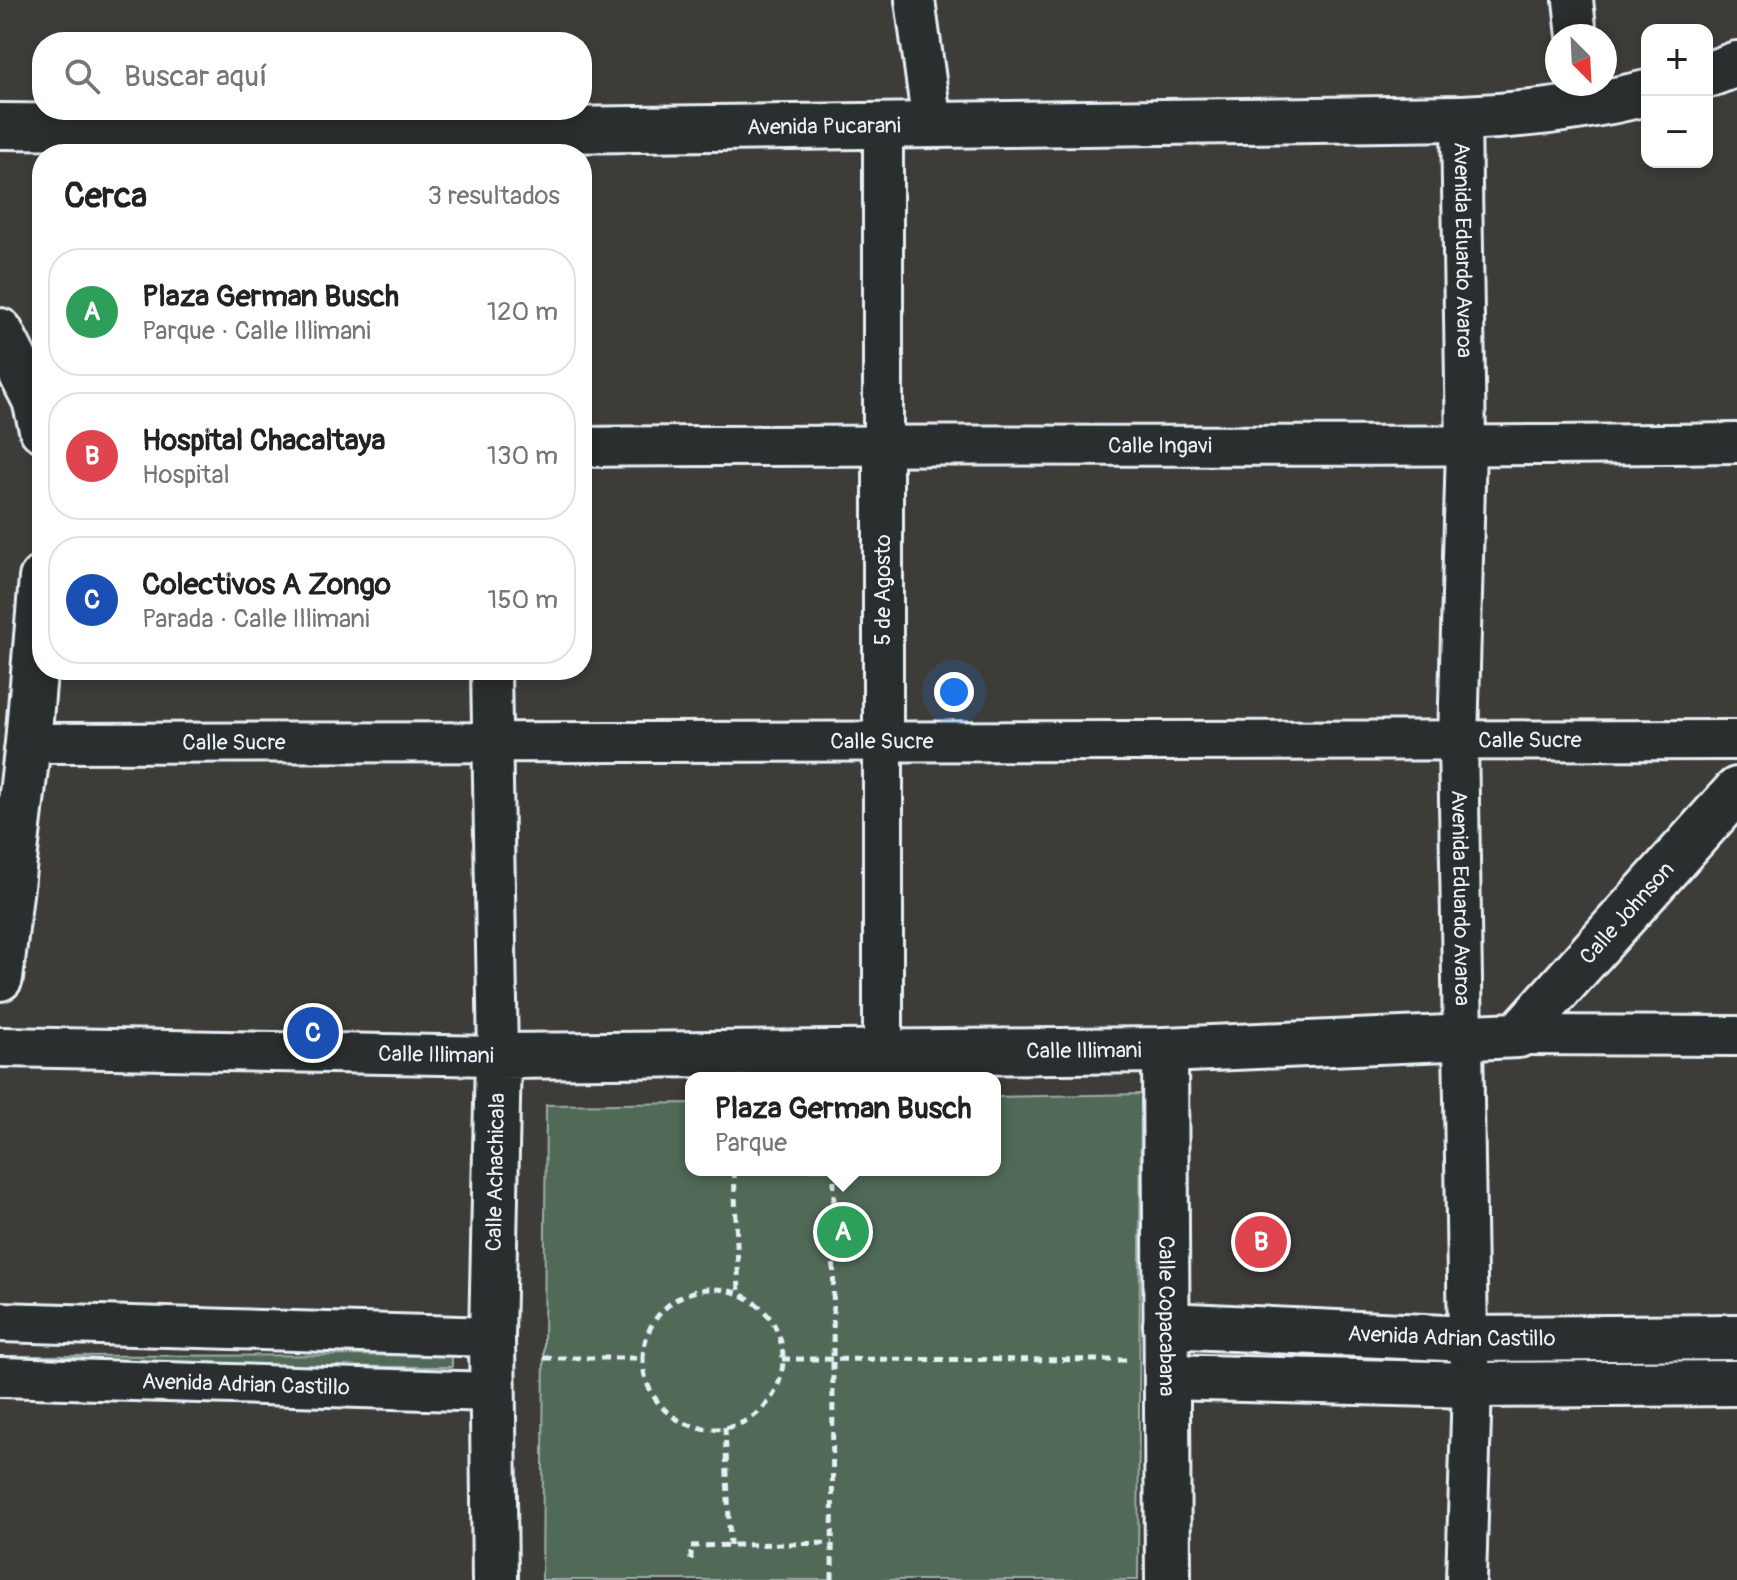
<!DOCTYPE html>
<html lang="es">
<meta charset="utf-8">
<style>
body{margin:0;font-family:Pangolin,sans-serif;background:#f2f2f2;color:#222}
.controls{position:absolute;right:24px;top:24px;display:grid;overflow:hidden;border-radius:16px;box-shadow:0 4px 12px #0003}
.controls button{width:72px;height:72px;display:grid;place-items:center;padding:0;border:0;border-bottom:2px solid #e0e0e0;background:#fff;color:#222;font:40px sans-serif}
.compass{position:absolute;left:1545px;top:24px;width:72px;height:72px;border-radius:50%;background:#fff;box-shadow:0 4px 12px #0003;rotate:156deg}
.you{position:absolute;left:954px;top:692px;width:28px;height:28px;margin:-20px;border:6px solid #fff;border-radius:50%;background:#1a73e8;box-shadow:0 0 0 12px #1a73e833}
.badge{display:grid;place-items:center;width:52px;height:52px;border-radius:50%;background:#857141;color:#fff;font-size:26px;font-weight:700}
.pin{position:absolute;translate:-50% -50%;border:4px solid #fff;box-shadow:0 2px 8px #0006}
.popup{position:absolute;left:685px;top:1072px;width:316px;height:104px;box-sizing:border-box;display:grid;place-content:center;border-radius:16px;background:#fff;filter:drop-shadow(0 2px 6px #0005);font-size:26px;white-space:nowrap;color:#767676}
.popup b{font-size:30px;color:#222}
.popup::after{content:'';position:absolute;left:50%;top:100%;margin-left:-16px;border:16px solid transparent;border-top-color:#fff}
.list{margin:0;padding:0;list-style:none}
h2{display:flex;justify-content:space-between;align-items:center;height:104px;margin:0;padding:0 32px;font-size:34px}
h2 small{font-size:26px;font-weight:400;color:#767676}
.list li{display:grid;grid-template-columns:52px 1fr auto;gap:24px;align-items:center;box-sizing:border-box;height:128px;margin:0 16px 16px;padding:0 16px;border:2px solid #e0e0e0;border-radius:32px}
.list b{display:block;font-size:30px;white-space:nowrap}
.list p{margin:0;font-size:26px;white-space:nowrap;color:#767676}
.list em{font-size:26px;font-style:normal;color:#767676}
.icon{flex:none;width:44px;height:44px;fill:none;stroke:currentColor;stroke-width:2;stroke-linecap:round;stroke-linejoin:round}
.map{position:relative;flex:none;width:1737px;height:1580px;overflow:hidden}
.search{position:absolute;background:#fff;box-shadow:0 4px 12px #0003;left:32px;top:32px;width:560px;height:88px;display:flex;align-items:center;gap:20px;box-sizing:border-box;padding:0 28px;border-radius:32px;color:#767676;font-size:30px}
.panel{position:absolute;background:#fff;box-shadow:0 4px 12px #0003;left:32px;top:144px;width:560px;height:536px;border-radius:32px}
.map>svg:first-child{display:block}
.green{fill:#516a58;stroke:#9caea8;stroke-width:2}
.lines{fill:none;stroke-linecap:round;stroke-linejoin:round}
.street-casing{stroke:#e8f1f8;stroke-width:44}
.secondary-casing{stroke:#e8f1f8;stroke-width:50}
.path{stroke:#e8f1f8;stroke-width:5;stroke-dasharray:8 6;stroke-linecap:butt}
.street{stroke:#2a2d2e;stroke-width:38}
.secondary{stroke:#2a2d2e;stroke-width:44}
.labels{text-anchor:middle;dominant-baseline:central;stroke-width:6;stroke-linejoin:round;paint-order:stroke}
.street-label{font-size:22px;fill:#e8f1f8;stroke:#2a2d2e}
</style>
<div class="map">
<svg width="1737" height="1580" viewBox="0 0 1737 1580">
<rect width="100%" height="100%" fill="#3e3c39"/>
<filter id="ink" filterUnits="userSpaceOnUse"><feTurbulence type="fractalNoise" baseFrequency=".0125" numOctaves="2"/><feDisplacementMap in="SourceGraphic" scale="16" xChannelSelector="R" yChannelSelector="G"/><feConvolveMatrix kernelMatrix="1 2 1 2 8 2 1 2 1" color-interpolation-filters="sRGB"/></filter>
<g filter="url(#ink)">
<path class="green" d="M1141,1094L1138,1580H542L546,1105L691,1103V1170H995V1097Z
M452,1355V1367L0,1366V1356Z"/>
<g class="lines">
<g class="street-casing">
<g id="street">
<path d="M915,0L932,124"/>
<path d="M1573,0L1577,36"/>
<path id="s1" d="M1461,118L1466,447L1458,741L1468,1339L1472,1385L1466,1580"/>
<path d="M883,127V1053"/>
<path id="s2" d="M582,447C967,443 1352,449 1737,443"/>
<path id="s3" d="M28,743L1737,740"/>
<path d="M1518,1035L1737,1036"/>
<path id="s4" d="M0,1047L498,1056L491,670"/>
<path d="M0,1322L492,1337"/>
<path id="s5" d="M0,1377L492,1392"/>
</g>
</g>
<g class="secondary-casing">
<g id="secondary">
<path d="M1707,75L1737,64"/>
<path id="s6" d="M0,126L487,131L1461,118C1525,116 1585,108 1647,93"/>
<path d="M0,331L35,400L42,429"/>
<path d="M0,978L28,743L42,578"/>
<path id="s7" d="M1165,1050L1168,1580"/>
<path id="s8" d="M1166,1325L1468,1339L1737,1337"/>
<path d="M1167,1377L1472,1385L1737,1383"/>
<path id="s9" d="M495,1580L492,1337L498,1056L1165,1050L1518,1035L1737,790"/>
</g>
</g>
<path class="path" d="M734,1170L739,1293
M643 1359a70 70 0 1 1 140 0a70 70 0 1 1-140 0Z
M544,1358H643
M782,1359L1130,1360
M725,1427L730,1545
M691,1560V1546L832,1543
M832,1580L834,1170"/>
<use href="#street" class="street"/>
<use href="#secondary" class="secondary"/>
</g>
</g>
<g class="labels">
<g class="street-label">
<text stroke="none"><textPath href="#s6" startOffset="824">Avenida Pucarani</textPath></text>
<text stroke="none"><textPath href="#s1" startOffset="132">Avenida Eduardo Avaroa</textPath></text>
<text stroke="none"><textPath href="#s2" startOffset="578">Calle Ingavi</textPath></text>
<text transform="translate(883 590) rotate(-90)">5 de Agosto</text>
<text stroke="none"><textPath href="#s3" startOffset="854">Calle Sucre</textPath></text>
<text stroke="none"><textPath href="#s3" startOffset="1502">Calle Sucre</textPath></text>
<text stroke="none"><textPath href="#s3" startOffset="206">Calle Sucre</textPath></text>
<text stroke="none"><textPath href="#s1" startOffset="780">Avenida Eduardo Avaroa</textPath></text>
<text stroke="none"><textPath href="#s9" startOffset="1708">Calle Johnson</textPath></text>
<text stroke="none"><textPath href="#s9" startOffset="1110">Calle Illimani</textPath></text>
<text stroke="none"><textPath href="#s4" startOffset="436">Calle Illimani</textPath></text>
<text stroke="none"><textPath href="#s9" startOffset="408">Calle Achachicala</textPath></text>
<text stroke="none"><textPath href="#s7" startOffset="266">Calle Copacabana</textPath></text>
<text stroke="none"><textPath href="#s8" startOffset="286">Avenida Adrian Castillo</textPath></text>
<text stroke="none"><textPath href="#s5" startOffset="246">Avenida Adrian Castillo</textPath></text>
</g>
</g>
</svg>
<div class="controls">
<button>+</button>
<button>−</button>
</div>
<svg class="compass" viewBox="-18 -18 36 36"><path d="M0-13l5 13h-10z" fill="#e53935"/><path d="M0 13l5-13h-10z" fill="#767676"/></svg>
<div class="you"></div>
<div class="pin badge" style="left:843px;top:1232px;background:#2e9e5b">A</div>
<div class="popup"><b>Plaza German Busch</b>Parque</div>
<div class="pin badge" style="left:1261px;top:1242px;background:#e0444e">B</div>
<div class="pin badge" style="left:313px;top:1033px;background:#1a4fb4">C</div>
<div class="search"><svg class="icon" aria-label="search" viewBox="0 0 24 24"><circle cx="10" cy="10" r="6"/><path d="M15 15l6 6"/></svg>Buscar aquí</div>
<section class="panel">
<h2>Cerca<small>3 resultados</small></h2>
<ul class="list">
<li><span class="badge" style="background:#2e9e5b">A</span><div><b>Plaza German Busch</b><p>Parque · Calle Illimani</p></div><em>120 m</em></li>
<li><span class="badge" style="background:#e0444e">B</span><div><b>Hospital Chacaltaya</b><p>Hospital</p></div><em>130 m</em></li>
<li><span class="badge" style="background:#1a4fb4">C</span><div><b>Colectivos A Zongo</b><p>Parada · Calle Illimani</p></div><em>150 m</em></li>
</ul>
</section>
</div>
